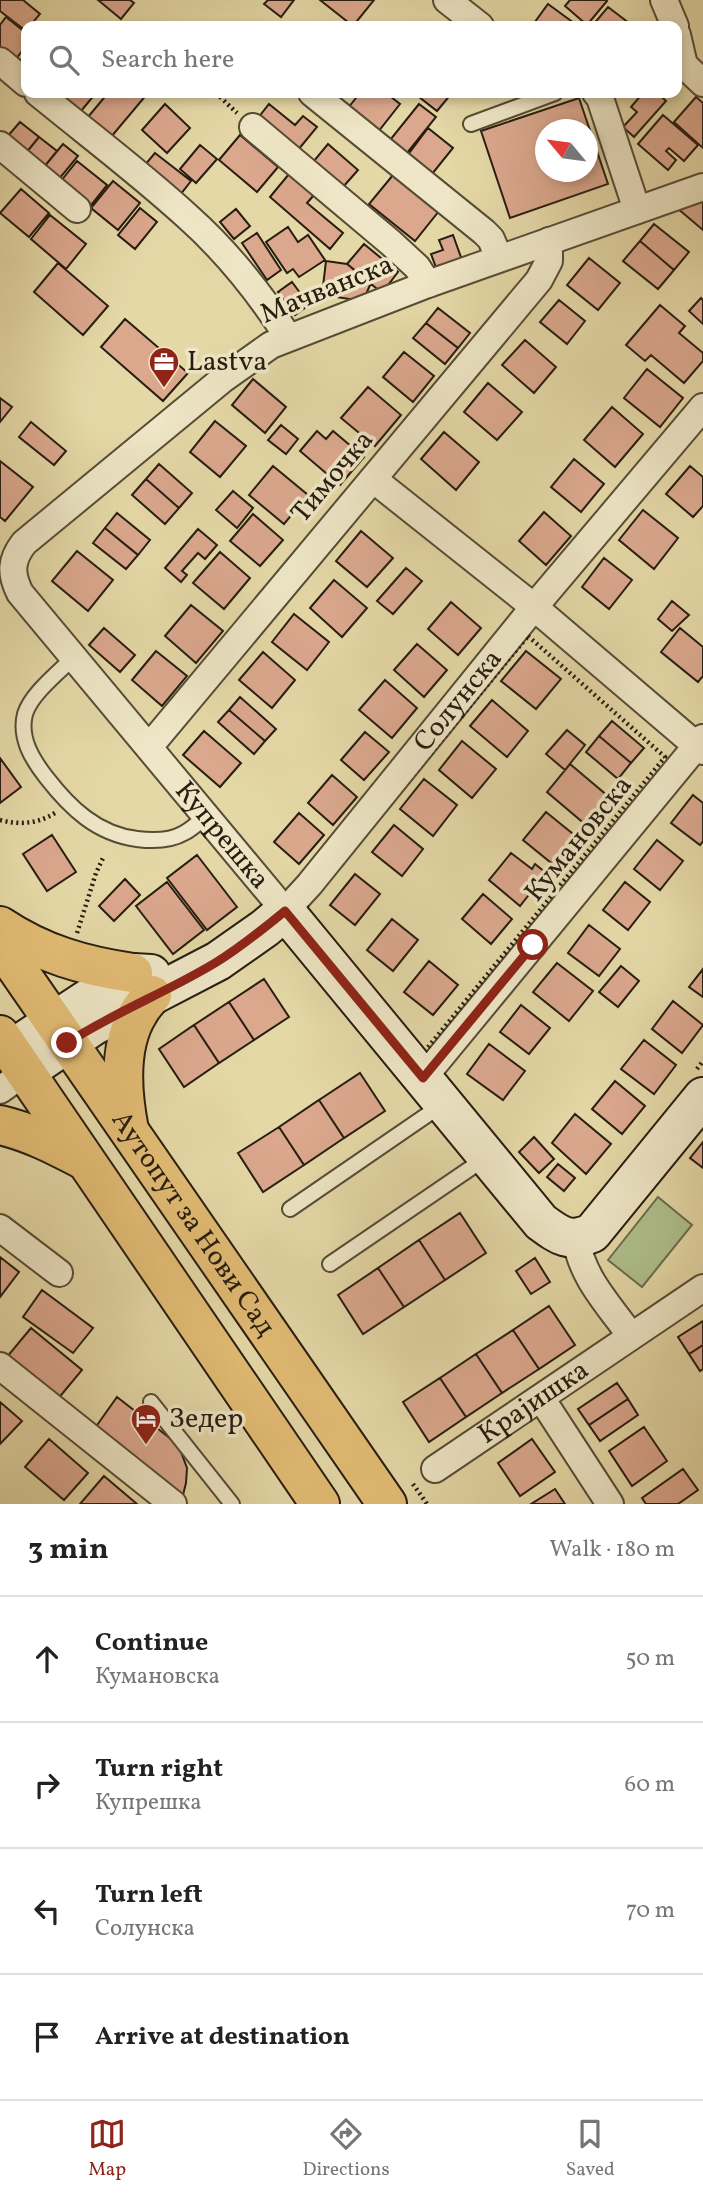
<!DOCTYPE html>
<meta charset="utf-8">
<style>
body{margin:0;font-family:Vollkorn,serif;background:#f6f6f6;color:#222}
.compass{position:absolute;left:535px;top:119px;width:63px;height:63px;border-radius:50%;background:#fff;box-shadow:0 4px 10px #0003;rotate:299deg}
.stop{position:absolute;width:21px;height:21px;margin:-16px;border:5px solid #8f2418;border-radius:50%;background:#fff}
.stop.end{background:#8f2418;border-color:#fff;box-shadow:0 2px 7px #0008}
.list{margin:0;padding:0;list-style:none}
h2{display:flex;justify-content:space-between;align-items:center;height:91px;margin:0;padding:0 28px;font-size:30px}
h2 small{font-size:23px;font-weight:400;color:#767676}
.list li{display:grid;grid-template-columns:46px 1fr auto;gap:21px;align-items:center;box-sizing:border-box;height:126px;padding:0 28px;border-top:2px solid #e0e0e0}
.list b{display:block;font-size:26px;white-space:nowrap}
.list p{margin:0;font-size:23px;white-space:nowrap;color:#767676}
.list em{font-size:23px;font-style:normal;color:#767676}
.icon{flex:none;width:38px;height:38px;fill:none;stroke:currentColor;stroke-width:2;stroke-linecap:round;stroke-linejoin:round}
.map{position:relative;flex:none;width:703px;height:1504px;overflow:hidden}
.search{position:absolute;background:#fff;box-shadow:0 4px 10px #0003;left:21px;right:21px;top:21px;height:77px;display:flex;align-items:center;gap:18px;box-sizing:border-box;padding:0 24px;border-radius:14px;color:#767676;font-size:26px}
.sheet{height:595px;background:#fff}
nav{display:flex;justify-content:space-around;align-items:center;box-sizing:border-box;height:98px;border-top:2px solid #e0e0e0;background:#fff;font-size:19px;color:#767676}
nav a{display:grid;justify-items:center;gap:4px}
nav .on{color:#8f2418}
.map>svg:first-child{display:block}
.green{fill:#afc08c;stroke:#6b6e4e;stroke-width:2}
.building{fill:#dba88e;stroke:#271d10;stroke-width:2;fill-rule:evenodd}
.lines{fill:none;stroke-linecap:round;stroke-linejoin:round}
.service-casing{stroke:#564c36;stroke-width:18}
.minor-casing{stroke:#564c36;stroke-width:30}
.secondary-casing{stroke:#271d10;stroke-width:42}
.primary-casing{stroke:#271d10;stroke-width:42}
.path{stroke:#271d10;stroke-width:4.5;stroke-dasharray:2 3.5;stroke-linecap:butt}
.service{stroke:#eee6c6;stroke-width:14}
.minor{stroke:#eee6c6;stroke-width:26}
.secondary{stroke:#eee6c6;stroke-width:38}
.primary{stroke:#e2bc74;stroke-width:38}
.route{stroke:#8f2418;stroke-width:9}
.labels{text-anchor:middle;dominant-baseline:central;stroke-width:7;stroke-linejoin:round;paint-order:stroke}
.street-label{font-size:28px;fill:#271d10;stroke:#eee6c6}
.poi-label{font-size:28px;fill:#271d10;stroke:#eee6c6;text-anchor:start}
</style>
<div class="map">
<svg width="703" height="1504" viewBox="0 0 703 1504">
<rect width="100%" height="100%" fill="#e5d8a7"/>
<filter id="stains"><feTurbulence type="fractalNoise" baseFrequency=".00286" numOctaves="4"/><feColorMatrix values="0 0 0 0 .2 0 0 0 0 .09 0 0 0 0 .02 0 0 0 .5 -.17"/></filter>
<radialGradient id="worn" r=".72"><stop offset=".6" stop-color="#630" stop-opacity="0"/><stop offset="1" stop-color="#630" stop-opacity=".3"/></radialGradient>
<path class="green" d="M658,1197L692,1225L642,1287L608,1260Z"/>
<path class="building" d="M0,0H23L40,14L30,26H26V31L0,11Z
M98,0H130L134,3L121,19Z
M268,0H294L281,17L264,4Z
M320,0H374L353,26Z
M570,0H606L607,1L587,25L565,6Z
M548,4L578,26H532Z
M608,7L633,26H592Z
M6,17L26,33V46L15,60L0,48V25Z
M59,93H96L81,111Z
M108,93H148L111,137L88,117Z
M360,93H386L400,104L374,137L344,113Z
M414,93H452L437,111Z
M643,93H658L666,101L634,137L623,127L637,112L631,107Z
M696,97L703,103V148L674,122Z
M579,98L608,184L510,218L481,131ZM546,130H588V172H546Z
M165,104L190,128L167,153L142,130Z
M269,104L295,125L303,116L317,127L298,150L258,118Z
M419,104L436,117L403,158L386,145Z
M663,115L698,145L684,161L669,148L666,151L676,160L668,170L638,144Z
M20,122L39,137L26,153L7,137Z
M428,128L453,148L428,179L404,160Z
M240,135L278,167L257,192L219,160Z
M39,137L57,151L44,167L26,153Z
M63,144L78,156L59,179L44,167Z
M328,144L358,170L343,187L313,162Z
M200,145L217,159L196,183L180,169Z
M155,153L191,181L180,195L144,166Z
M77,161L107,185L91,205L61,181Z
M289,174L314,195L307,203L343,233L330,249L270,197Z
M393,175L439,211L415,241L369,204Z
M113,181L140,203L118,230L91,208Z
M21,189L49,213L29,237L0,213Z
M703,197V230L677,208Z
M140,208L157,222L135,249L118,235Z
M236,209L250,226L234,239L220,222Z
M50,215L86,244L66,269L31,239Z
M654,224L689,252L674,270L640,241Z
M288,227L298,242L308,235L325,260L299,277L293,269L287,273L266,242Z
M257,233L281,270L267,280L242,243Z
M453,235L462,260L437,270L431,254L443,250L439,240Z
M640,241L674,270L658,289L623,261Z
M364,244L398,272L382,293L347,264Z
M589,258L620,283L598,310L567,285Z
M326,261L347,264L371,283L363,301L322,295Z
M58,263L108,306L83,335L34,292Z
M292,282L309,305L295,315L278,292Z
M701,298L703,300V324L689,311Z
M559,300L585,321L567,344L540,322Z
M660,305L685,326L679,333L703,353V361L684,383L651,355L645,361L626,345Z
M438,308L470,333L458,348L426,323Z
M125,319L188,373L163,401L101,347Z
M426,323L458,348L445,364L413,338Z
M525,340L556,367L534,393L502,365Z
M404,352L434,376L413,402L383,377Z
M647,369L683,398L660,427L624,398Z
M253,379L286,407L265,433L232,405Z
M488,383L522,412L497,440L464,412Z
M368,387L401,415L375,446L341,418Z
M0,398L12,407L0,422Z
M612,407L643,434L615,467L584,440Z
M215,421L246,446L220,477L190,452Z
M31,422L66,451L54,465L19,437Z
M281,425L298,439L286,454L268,440Z
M317,431L326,439L333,431L364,457L340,485L300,451Z
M444,432L479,462L456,490L421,459Z
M574,459L604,484L581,512L551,487Z
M0,461L33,487L5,521L0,517Z
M159,464L192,493L179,508L146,479Z
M273,466L308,495L284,524L249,495Z
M690,466L703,477V506L693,517L666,494Z
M146,479L179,508L165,524L132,495Z
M233,491L253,508L237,528L216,510Z
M643,510L678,538L654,569L619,540Z
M544,512L571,536L546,565L519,541Z
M117,513L150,540L138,555L105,528Z
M253,514L283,540L260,566L230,541Z
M105,528L138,555L126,569L93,543Z
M198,529L217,545L205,559L198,553L182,571L187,575L181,582L165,568Z
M361,531L393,558L367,587L336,561Z
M77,551L113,580L88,611L52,581Z
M220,552L250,578L224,609L193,583Z
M604,558L632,580L609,609L582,587Z
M406,568L422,581L393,614L377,601Z
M334,580L367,608L342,637L310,608Z
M672,601L689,615L672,631L658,619Z
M451,602L481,628L458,655L428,629Z
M191,605L223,631L196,663L165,636Z
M294,614L329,642L307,670L272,642Z
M104,628L135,655L120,672L89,645Z
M680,628L703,647V676L698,682L661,652Z
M417,644L447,670L424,697L394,670Z
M156,651L187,676L162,706L132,680Z
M526,651L561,679L536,709L501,681Z
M263,652L295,680L272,708L239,680Z
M385,680L417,708L392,738L359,710Z
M240,697L276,729L265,741L229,710Z
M492,700L528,731L507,757L470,726Z
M229,710L265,741L254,754L218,722Z
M612,721L644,748L631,763L599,736Z
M567,730L585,745L565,770L546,754Z
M204,731L241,763L220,787L183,755Z
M365,732L389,752L364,780L341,760Z
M599,736L631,763L618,779L586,752Z
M462,741L496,769L472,798L439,770Z
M0,758L21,787L0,803Z
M570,764L609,797L586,825L547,792Z
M332,775L357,797L333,825L308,803Z
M424,779L457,805L433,836L400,809Z
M693,795L703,803V841L700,845L671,823Z
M546,812L578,838L555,866L523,840Z
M299,813L324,835L299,864L274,842Z
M394,825L423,849L402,876L372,852Z
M52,835L76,872L47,891L23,854Z
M657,840L683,861L660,890L634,869Z
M511,853L532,869L535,864L546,873L520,906L489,880Z
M197,855L237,907L207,930L167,878Z
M355,874L380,894L355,925L330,905Z
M125,879L140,895L114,921L99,906Z
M167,882L204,930L173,954L136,906Z
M625,882L650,902L628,930L603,910Z
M483,894L512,919L491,944L462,919Z
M392,919L418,940L393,971L367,950Z
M589,925L620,949L599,976L568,953Z
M429,961L458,985L433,1015L404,992Z
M557,963L593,991L569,1021L533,992Z
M621,966L639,981L618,1007L599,992Z
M703,969V997L689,987Z
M264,979L289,1017L254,1040L229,1002Z
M673,1001L703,1025L682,1053L652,1029Z
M229,1002L254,1040L219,1063L194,1025Z
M521,1005L550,1028L529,1054L500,1032Z
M194,1025L219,1063L184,1087L159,1049Z
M644,1040L676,1065L654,1094L621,1069Z
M489,1044L525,1071L503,1100L467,1074Z
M360,1073L385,1111L344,1138L319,1100Z
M615,1081L645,1106L622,1134L592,1109Z
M319,1100L344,1138L304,1165L279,1127Z
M575,1114L611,1144L586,1174L552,1143Z
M279,1127L304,1165L263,1192L238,1153Z
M534,1137L554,1159L539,1173L519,1152Z
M703,1142V1168L690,1158Z
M558,1164L575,1178L564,1191L547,1177Z
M460,1213L486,1253L445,1280L419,1240Z
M419,1240L445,1280L404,1307L378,1268Z
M0,1257L19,1272L0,1297Z
M535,1258L550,1282L531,1294L516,1271Z
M378,1268L404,1307L363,1334L338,1295Z
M42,1290L93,1328L73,1353L23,1317Z
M549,1306L575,1345L539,1369L513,1330Z
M703,1321V1345L689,1354L678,1337Z
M31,1328L82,1370L57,1400L6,1358Z
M513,1330L539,1369L502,1393L476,1354Z
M703,1345V1369L700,1371L689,1354Z
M476,1354L502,1393L466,1417L440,1378Z
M440,1378L466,1417L429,1442L403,1402Z
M617,1383L628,1399L589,1425L578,1409Z
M117,1397L171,1439L181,1452L187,1468L186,1483L181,1503L95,1428Z
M628,1399L638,1415L600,1441L589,1425Z
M0,1402L22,1421L0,1444Z
M644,1427L667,1461L632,1486L609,1451Z
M49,1439L88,1473L64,1500L25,1467Z
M532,1439L555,1472L520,1496L498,1463Z
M683,1469L698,1490L678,1504H646L642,1498Z
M104,1476L137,1504H80Z
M555,1489L565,1504H531Z"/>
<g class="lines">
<g class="service-casing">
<path id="service" d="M471,124L555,93
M74,657C59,672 31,694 25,714C19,738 32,759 46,777C70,808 97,834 137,839C152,841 170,841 184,833C192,829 199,822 205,817
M290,1209L443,1104
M330,1264L487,1157
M151,1402L232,1504"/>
</g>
<g class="minor-casing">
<g id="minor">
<path d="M447,0L480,26"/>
<path d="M664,0L675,26"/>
<path d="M677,35L684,65L703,83"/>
<path d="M0,61L26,83"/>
<path d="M38,93C88,134 140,173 188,217C225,250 261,295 288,337"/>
<path d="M312,93L484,232L491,239L499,258"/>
<path d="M596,93L600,98L637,210"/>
<path d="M253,127L391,243L417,267L428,284"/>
<path d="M0,145L77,209"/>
<path id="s1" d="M703,187L428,284L271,345L223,379L24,543C11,560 10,573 20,593L285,911L309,885L534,607L703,407"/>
<path d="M373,479L534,607L703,751"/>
<path d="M149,747L539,280L549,261V241"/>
<path d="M423,1078L703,738"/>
<path d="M0,1090L25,1072"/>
<path d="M0,1228L59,1273"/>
<path d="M576,1238C581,1277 609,1305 631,1336"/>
<path d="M0,1366L173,1504"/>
<path d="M541,1398L610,1504"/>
<path id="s2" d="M435,1469L703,1288"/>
</g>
</g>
<g class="secondary-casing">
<path id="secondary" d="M27,1039L112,983L133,973L151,974
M25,1072L93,1026L218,961L265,928L285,911L541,1222C560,1236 569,1243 592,1233L703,1097"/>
</g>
<g class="primary-casing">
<g id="primary">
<path d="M0,926C42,954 84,966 133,973"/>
<path id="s3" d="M0,944L387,1504"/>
<path d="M0,1035L320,1504"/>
<path d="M0,1125C30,1132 55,1145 82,1159"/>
<path d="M129,1130C122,1094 118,1045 139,1012C142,1006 148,1000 152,995"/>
</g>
</g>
<path class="path" d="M216,93L237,113
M528,636L665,757L424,1052L313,927L305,914L308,901Z
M0,820C20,825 37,824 55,813
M77,933L96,873L103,858
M697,1069L703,1061
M413,1484L427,1504"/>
<use href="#service" class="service"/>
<use href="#minor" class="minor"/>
<use href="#secondary" class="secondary"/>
<use href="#primary" class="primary"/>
</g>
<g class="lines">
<path class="route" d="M67,1043C115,1012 167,992 215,963C240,948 263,929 285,911L423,1078L533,945"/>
</g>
<defs>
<g id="office-pin" transform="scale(1.575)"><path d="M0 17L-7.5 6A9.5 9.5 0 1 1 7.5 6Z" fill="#8f2418" stroke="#eee6c6"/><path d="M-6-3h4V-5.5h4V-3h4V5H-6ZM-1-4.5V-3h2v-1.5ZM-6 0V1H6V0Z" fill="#fff"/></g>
<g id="hotel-pin" transform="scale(1.575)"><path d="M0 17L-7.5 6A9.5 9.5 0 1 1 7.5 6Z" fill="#8f2418" stroke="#eee6c6"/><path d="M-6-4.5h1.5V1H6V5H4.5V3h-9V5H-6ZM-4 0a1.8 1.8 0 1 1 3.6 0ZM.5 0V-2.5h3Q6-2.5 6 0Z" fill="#fff"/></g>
</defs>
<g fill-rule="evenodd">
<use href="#office-pin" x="164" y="362"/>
<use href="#hotel-pin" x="146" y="1419"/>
</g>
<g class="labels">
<g class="street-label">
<text transform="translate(327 290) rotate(-22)">Мачванска</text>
<text transform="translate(333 477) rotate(-50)">Тимочка</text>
<text stroke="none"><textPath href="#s1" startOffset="1517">Солунска</textPath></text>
<text stroke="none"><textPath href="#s1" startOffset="1146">Купрешка</textPath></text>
<text transform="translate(579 839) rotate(-51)">Кумановска</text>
<text stroke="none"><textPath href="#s3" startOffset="340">Аутопут за Нови Сад</textPath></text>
<text stroke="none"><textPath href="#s2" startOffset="119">Крајишка</textPath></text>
</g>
<g class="poi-label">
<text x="187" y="362">Lastva</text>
<text x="169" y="1419">Зедер</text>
</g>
</g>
<rect width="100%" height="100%" filter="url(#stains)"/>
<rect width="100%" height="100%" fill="url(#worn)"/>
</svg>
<svg class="compass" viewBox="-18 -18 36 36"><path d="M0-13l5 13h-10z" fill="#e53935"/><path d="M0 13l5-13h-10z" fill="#767676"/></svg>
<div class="stop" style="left:533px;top:945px"></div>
<div class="stop end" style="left:67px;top:1043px"></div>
<div class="search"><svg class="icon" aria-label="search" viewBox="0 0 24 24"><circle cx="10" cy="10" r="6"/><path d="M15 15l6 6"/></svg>Search here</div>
</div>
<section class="sheet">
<h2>3 min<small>Walk · 180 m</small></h2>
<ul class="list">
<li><svg class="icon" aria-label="ahead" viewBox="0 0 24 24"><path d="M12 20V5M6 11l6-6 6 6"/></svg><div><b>Continue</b><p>Кумановска</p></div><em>50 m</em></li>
<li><svg class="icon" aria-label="right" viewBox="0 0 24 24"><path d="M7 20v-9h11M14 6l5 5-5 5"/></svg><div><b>Turn right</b><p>Купрешка</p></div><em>60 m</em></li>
<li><svg class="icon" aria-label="left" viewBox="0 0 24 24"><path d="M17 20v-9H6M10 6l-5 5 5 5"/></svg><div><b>Turn left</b><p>Солунска</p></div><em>70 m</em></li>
<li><svg class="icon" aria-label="arrive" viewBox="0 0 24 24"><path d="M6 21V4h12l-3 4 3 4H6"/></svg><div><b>Arrive at destination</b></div></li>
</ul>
</section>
<nav>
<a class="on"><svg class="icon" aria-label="map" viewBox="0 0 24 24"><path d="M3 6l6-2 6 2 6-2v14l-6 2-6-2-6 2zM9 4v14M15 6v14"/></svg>Map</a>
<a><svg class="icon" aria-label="directions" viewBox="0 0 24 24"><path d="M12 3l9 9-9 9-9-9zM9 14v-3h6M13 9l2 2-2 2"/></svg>Directions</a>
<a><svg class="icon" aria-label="saved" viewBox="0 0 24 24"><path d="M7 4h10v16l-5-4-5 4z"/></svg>Saved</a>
</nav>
